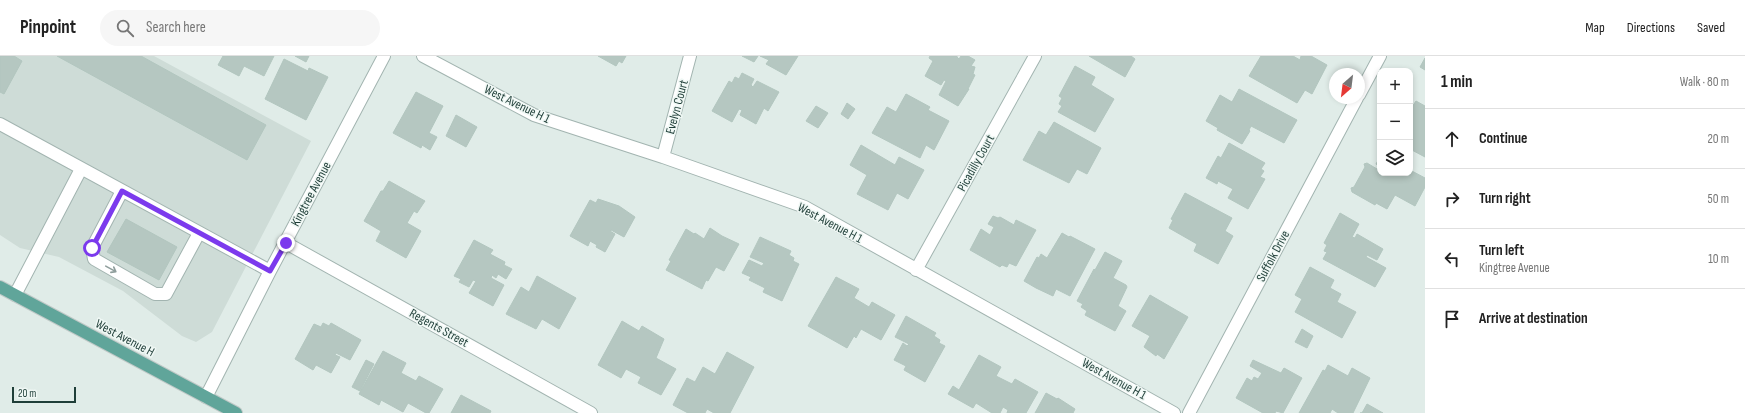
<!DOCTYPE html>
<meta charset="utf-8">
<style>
body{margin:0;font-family:"Sofia Sans Condensed",sans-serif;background:#f6f6f6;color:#222}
.controls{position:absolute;right:12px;top:12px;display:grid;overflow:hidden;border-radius:8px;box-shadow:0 2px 6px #0003}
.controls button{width:36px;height:36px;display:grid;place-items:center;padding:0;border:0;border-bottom:1px solid #e0e0e0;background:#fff;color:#222;font:20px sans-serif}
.compass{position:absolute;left:1329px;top:12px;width:36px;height:36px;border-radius:50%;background:#fff;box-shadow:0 2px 6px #0003;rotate:208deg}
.scale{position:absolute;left:12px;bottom:10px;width:64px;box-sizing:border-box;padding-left:4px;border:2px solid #1f3e38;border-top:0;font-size:11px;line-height:14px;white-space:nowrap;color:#1f3e38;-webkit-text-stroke:3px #f0f8f5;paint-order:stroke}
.stop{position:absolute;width:12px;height:12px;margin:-9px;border:3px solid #7c3aed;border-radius:50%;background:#fff}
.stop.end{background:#7c3aed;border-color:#fff;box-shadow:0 1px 4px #0008}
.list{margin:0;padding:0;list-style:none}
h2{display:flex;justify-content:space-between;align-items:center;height:52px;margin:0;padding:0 16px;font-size:17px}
h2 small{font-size:13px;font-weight:400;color:#767676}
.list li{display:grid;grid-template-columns:26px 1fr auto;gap:12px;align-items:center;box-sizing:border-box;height:60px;padding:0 16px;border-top:1px solid #e0e0e0}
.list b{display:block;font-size:15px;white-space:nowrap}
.list p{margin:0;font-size:13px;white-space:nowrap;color:#767676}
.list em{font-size:13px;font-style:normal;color:#767676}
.icon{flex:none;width:22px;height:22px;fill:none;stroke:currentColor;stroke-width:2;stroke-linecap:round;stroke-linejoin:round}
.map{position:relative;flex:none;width:1425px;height:357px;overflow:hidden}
header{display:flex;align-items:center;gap:24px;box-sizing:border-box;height:56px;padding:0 20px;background:#fff;border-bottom:1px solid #e0e0e0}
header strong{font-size:19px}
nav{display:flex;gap:22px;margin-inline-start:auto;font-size:14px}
.search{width:280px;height:36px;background:#f6f6f6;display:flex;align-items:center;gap:10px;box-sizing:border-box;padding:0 14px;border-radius:22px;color:#767676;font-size:15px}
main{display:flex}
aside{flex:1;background:#fff}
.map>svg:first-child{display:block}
.built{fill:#cedcd7}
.building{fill:#b5c7c1;stroke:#b2c6bf}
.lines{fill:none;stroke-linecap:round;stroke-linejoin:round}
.minor-casing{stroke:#a2b4b0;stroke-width:14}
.major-casing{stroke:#c0c9c7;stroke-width:14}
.minor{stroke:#fff;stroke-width:12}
.major{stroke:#60a59a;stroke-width:12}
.oneway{stroke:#8f9e9c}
.route{stroke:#7c3aed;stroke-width:5}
.labels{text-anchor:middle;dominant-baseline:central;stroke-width:3;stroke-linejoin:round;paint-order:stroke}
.street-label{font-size:13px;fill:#1f3e38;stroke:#f0f8f5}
</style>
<header>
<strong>Pinpoint</strong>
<div class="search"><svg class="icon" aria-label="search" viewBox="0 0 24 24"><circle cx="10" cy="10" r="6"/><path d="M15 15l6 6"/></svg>Search here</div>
<nav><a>Map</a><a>Directions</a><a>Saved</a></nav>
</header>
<main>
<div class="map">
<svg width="1425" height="357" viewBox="0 0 1425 357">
<rect width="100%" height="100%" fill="#e0ece8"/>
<path class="built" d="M0,0H154L311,85L212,276L196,286L182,280L123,235L59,201L20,192L0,179Z"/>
<path class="building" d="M0,0H14L22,5L4,38L0,36Z
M57,0H141L266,69L247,104Z
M223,0H274L264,20L244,10L239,20L218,9Z
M295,0H309L306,6Z
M598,0H626L622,7L619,5L616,10Z
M742,0H758L754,6Z
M760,0H798L786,19L766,8L769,4Z
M930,0H957V1L959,3L961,0H968L975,4L971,10L975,11L973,18L975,19L968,33H969L958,50L939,39L946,25L944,24L941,29L925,20L933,5L929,2Z
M1089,0H1131L1135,3L1125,21Z
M1261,0H1293L1300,4L1301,0H1311L1327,9L1312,38L1305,34L1297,47L1249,20Z
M1425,2V14L1420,11Z
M284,3L308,15L309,12L328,21L306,64L265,43Z
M1075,10L1095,21L1091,29L1114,43L1095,76L1058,56L1062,50L1059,48L1062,42L1059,40Z
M742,17L754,23L751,29L753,31L757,25L779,36L768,55L764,52L756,68L740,59L742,54L739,53L732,66L712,55L729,25L732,27L735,21L739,23Z
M1239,33L1297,64L1284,87L1251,70L1249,74L1250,75L1242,88L1217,74L1218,72L1206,65L1220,39L1232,46Z
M416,36L443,50L429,77L437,81L430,94L422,89L421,92L393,77Z
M906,38L930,51L928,54L949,65L934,94L926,89L920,102L872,77L887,51L896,56Z
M1416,45L1425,50V101L1410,93V54Z
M847,47L855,53L848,63L841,58Z
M816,50L828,57L818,72L806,65Z
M456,59L477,71L466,91L446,80Z
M1054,66L1101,92L1087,118L1077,113L1069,127L1023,104L1039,75L1046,79Z
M1229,87L1265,107L1261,113L1264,115L1260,121L1265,123L1248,153L1228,142L1233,133L1218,125L1217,128L1206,122L1218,100L1221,102Z
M861,89L895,109L899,101L924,114L908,143L897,137L888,154L857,138L867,119L850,109Z
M1380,101V117H1410V114L1425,122V131L1415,150L1395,139L1387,153L1376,147L1375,149L1352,136L1351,132L1354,131L1365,111L1364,108L1367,107L1377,113L1379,110L1376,108Z
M389,125L425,145L417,157L414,155L407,167L421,175L406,202L376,185L381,175L364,165L381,135H383Z
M1185,137L1232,162L1225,175L1233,180L1218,208L1194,195L1197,188L1169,172L1173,164L1171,163Z
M598,143L619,150L635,161L624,181L611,174L610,175L615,178L605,196L596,191L597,189L590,185L588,190L570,180L590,144L596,147Z
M1340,157L1359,168L1352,181L1355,182L1357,178L1383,193L1377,204L1367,199L1366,201L1386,212L1375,231L1323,203L1327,196L1324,195L1327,189L1324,187Z
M993,160L998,162L1000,161L1014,169L1016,164L1036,174L1016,210L1009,207L1007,211L1002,209L1000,211L970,194L981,173L990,179L994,171L988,168Z
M126,163L177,191L159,224L107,196Z
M710,172L722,180L739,188L724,215L716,211L708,225L706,224L702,233L666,214L671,205L669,204L686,173L694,178L695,177L704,183Z
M1062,177L1069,181L1070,180L1095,193L1070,240L1056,233L1053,240L1036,232L1024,225L1037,201L1039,202L1041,198L1047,202Z
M760,181L791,195L789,199L794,202L793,205L799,208L782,245L763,236L765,232L749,224L751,221L742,217L749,204L762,210L764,207L750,201Z
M474,184L493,194L490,198L505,206L504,209L512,213L506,223L498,218L496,222L492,219L491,222L504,229L493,250L469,237L476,225L473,224L469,231L459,226L461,223L454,220Z
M1105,196L1122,205L1113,222L1126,229L1127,231L1118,250L1126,255L1115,275L1085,259L1087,255L1081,251L1083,248L1077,245L1094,213L1095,214Z
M1310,211L1334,224L1330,232L1341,238L1337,246L1356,256L1342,282L1295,256L1302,243L1295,239Z
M537,220L576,242L559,273L542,263L536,273L506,258L521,231L529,236Z
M836,221L859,233L854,242L869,251L872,246L895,259L881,284L861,273L856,282L854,280L847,292L808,270Z
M1150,239L1188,261L1164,303L1157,298L1156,300L1144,291L1150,280L1132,270Z
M906,260L936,277L934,280L940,284L939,287L945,290L925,326L904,314L906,310L894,304L903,287L907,290L909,288L895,281Z
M622,265L639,275L642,270L664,283L656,302L676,313L661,339L638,327L641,321L626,313L621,322L598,309Z
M323,267L329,270L331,267L361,284L350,304L336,297L335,299L340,301L331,317L316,309L313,314L295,303L314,268L321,271Z
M1302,273L1313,280L1307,292L1295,286Z
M383,295L406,307L401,317L416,325L419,320L443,333L429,357H426L408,347L403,356L381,344L379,349L359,338Z
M727,296L754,311L730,357H714L707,353L705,357H688L673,349L687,322L695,326L703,311L715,318Z
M979,299L1001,311L996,320L1012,328L1015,323L1038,336L1026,357H1007L1008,354L1003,351L1000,357H992L976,347L973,352L948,338L953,330L959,334Z
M366,304L374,308L360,335L352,331Z
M1253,304L1281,317L1284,312L1302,322L1283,357L1276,355L1275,357H1263L1236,342L1247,322L1252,325L1254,321L1258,323L1262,317L1250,310Z
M1328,309L1348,320L1352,312L1370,322L1353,357H1338L1332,353L1330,357H1299L1323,314L1325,315Z
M1046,337L1057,343L1058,342L1075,353L1073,357H1035Z
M461,339L491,355L490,357H451Z
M1367,348L1383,357H1360H1362Z"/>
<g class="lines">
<g class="minor-casing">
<path id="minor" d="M423,0L534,59L663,101L805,151L1174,357
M1359,39L1380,0
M0,68L270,215
M663,101L690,0
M122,135L92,192L94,203L155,238H166L199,177
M286,187L591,357
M916,214L1035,0
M15,239L81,113
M206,341L270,215L384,0
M1189,357L1357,42"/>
</g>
<g class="major-casing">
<path id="major" d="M0,231L236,357"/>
</g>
<use href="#minor" class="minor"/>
<use href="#major" class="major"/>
</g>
<defs><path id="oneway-shaft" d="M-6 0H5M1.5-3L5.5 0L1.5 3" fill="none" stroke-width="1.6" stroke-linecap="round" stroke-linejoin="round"/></defs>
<use class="oneway" href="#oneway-shaft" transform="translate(111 213) rotate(29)"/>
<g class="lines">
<path class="route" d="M92,192L122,135L270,215L286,187"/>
</g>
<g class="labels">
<g class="street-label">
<text transform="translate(517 48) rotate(26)">West Avenue H 1</text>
<text transform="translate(677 51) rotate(-75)">Evelyn Court</text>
<text transform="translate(976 107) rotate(-61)">Picadilly Court</text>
<text transform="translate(311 138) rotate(-62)">Kingtree Avenue</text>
<text transform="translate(830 167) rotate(28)">West Avenue H 1</text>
<text transform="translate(1273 200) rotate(-62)">Suffolk Drive</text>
<text transform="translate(439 272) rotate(29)">Regents Street</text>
<text transform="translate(125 282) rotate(28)">West Avenue H</text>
<text transform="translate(1114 323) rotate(29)">West Avenue H 1</text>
</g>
</g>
</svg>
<div class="controls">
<button>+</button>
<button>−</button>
<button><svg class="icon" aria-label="layers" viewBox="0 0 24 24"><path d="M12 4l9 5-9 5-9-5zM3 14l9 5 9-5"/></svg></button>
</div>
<svg class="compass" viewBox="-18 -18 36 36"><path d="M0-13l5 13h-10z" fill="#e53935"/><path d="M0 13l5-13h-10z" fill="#767676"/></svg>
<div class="scale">20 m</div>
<div class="stop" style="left:92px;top:192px"></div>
<div class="stop end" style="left:286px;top:187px"></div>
</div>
<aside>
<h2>1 min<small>Walk · 80 m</small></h2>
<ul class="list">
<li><svg class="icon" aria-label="ahead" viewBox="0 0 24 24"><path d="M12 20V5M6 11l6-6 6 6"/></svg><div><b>Continue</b></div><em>20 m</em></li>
<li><svg class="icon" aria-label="right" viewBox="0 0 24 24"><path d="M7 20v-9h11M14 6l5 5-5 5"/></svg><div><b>Turn right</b></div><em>50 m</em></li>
<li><svg class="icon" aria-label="left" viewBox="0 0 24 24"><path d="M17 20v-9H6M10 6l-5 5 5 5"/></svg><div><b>Turn left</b><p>Kingtree Avenue</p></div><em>10 m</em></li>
<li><svg class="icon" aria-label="arrive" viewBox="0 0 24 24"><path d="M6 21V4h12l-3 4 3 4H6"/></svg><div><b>Arrive at destination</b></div></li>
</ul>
</aside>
</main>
